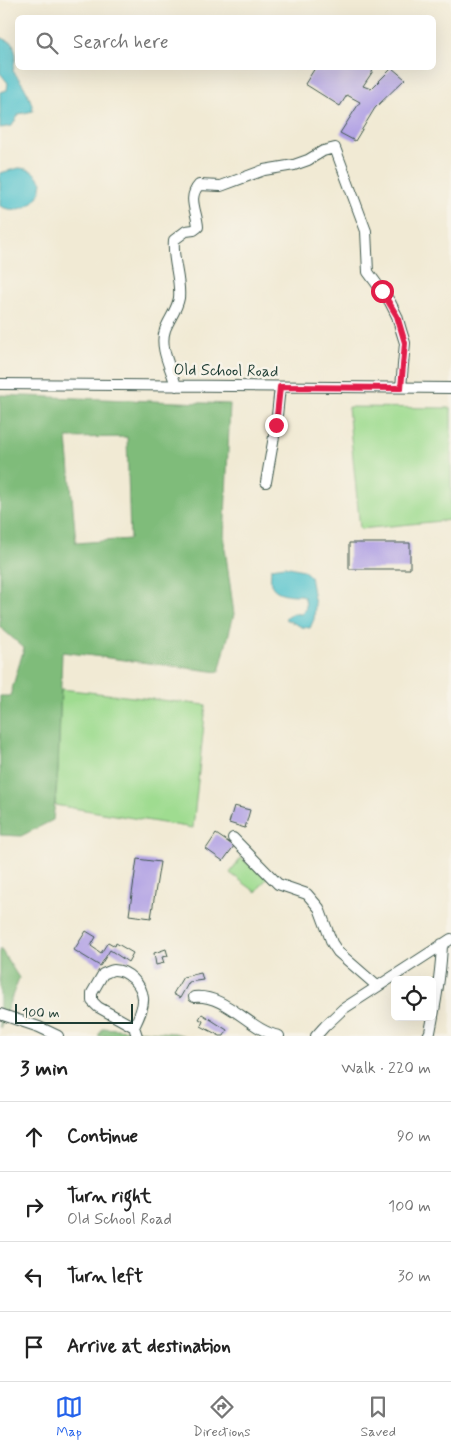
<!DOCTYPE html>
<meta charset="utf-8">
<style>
body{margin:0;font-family:Mynerve,sans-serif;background:#f2f2f2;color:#222}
.controls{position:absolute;right:15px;bottom:15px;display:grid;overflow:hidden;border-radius:8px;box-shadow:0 5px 20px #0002}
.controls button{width:45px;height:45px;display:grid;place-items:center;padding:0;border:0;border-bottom:1px solid #e0e0e0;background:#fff;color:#222;font:25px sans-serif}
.scale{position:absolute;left:15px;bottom:12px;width:118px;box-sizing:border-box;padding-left:5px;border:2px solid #1f3d34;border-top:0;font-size:14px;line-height:18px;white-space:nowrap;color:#1f3d34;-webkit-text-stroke:4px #f7f3e8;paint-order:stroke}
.stop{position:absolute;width:15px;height:15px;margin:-11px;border:4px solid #e11d48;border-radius:50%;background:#fff}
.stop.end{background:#e11d48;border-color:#fff;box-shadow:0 1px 5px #0008}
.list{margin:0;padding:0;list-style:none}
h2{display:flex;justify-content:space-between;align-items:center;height:65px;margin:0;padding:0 20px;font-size:21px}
h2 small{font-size:16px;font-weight:400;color:#767676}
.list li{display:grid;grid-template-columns:32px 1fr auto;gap:15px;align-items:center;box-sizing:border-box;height:70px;padding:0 20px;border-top:1px solid #e0e0e0}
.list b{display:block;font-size:19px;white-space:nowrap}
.list p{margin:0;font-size:16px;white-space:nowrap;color:#767676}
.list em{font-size:16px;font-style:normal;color:#767676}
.icon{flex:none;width:28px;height:28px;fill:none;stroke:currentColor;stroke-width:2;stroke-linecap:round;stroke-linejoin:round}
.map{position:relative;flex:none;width:451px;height:1036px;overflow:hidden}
.search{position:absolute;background:#fff;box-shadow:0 5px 20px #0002;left:15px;right:15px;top:15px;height:55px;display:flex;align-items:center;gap:12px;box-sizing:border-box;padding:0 18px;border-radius:8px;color:#767676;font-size:19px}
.sheet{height:345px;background:#fff}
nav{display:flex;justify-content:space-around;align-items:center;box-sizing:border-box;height:70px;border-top:1px solid #e0e0e0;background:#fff;font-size:14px;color:#767676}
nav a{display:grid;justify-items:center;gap:2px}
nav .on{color:#2563eb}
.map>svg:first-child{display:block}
.green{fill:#9fdc90;stroke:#5f8c62}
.forest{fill:#7fbc7a;stroke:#4f7c57;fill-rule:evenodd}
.water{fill:#58c5ce;stroke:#3c8181}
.building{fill:#ad9de4}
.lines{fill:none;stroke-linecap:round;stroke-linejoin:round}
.minor-casing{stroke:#3e574c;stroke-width:12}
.minor{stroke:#fff;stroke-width:10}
.route{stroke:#e11d48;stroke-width:6}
.labels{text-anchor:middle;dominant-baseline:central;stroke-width:5;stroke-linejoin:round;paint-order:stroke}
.street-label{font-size:16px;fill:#1f3d34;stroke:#f7f3e8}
</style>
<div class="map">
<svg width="451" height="1036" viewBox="0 0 451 1036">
<rect width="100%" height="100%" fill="#f7f3e8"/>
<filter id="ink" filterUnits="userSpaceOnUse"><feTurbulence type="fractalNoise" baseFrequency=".02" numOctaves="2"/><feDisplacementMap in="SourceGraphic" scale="10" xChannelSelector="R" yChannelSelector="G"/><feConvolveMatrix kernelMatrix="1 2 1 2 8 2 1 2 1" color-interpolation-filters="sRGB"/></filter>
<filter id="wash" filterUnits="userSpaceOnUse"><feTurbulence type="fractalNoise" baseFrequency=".0096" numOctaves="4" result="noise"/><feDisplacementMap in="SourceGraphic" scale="20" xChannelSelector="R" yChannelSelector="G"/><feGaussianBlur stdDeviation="1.12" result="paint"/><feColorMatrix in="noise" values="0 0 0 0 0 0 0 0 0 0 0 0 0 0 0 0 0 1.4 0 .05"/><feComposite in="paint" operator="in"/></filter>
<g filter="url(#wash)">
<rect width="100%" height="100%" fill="#f1ead4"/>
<path class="green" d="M348,407L451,408V520L360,529Z
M61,689L206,705L193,828L55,805L58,770Z
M241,858L267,878L256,892L230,873Z"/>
<path class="forest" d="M0,395L230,404L224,541L234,614L219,672L62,652L58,770L53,820L21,836L0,835V696H10L24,648L0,627ZM127,437L130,539L76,543L67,438Z
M0,948L19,978L0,1028Z
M103,1028L175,1033L185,1036H98Z"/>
<path class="water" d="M0,37L13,43L16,55L13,71C22,82 31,96 33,111L19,114L12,126L0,128V92L7,90L8,83L0,73Z
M19,168C32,169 34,172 42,182C41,186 41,191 39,194C32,209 13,213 0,206V173Z
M285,566L303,570L310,576L315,605L314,619L310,628L302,627L285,619C289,612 295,614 302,614L306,607L305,598L301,595C292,595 275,595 271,584C270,579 271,573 271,568Z"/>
<g id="blocks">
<path class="building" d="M315,68H368L373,71L363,86L371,89L392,68L405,79L375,108L355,141L340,133L360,102L347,95L340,106L305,84Z
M349,543H410V569H349Z
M234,806L250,810L245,828L229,823Z
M216,834L234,846L223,861L206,849Z
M137,859L160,862L151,918L129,915Z
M86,931L96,937L91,946L101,953L108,942L115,946L116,943L133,953L128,962L110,950L100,966L74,950Z
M166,949L168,956L162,957L164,963L156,965L154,953Z
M201,973L203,980L189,982L180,998L173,994L183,977Z
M202,1014L227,1030L224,1036H220L201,1026L203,1021L199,1019Z"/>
</g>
</g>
<g filter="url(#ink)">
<use href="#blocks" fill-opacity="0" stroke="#3e574c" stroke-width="1"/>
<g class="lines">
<g class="minor-casing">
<path id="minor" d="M0,384L451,388
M176,386C171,368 159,348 165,330C169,319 177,310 179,298C181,279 172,260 174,240L186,231L194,230L198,227C197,211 187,198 199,185L221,186L264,170L294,165L308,160L323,151L335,148L366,231L368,272L390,302L397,316L401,330L405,343L401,387
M266,482L276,425L280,387
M233,838L278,884L307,894L319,908L332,943L338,952L377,986
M194,997C227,994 249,1030 279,1036
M0,1014L39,1027L58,1036
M134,1027C138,1019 144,1007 143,998C142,984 127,970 114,970C111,970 106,973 103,974L92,993V1001L98,1007L134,1027L137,1036
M316,1036L325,1026L343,1009L451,939
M428,1036L430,1032C436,1002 441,974 442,944"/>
</g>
<use href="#minor" class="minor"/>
</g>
</g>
<g class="lines" filter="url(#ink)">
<path class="route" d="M276,425L280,387L401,388L405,343L397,316L382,291"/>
</g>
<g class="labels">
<g class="street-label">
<text transform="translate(226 371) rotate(1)">Old School Road</text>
</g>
</g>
</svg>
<div class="controls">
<button><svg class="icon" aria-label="locate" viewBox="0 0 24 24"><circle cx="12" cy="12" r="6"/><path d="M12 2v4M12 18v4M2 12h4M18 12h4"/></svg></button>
</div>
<div class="scale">100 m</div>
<div class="stop" style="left:382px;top:291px"></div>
<div class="stop end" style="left:276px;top:425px"></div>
<div class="search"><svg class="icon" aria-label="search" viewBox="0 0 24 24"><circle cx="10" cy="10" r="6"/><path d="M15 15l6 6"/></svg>Search here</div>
</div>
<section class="sheet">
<h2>3 min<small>Walk · 220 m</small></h2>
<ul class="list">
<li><svg class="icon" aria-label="ahead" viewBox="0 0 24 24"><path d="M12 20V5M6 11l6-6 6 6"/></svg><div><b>Continue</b></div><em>90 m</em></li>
<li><svg class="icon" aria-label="right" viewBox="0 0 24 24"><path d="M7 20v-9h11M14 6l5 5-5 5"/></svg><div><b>Turn right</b><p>Old School Road</p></div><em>100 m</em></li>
<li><svg class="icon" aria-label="left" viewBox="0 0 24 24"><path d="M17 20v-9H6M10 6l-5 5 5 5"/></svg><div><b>Turn left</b></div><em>30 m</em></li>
<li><svg class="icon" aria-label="arrive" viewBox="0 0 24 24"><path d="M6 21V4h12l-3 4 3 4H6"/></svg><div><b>Arrive at destination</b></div></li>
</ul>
</section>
<nav>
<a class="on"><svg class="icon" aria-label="map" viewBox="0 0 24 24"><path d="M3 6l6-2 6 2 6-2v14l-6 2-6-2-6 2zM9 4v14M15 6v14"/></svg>Map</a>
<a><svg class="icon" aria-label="directions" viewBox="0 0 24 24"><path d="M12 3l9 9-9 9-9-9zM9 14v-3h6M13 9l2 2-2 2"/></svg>Directions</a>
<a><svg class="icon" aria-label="saved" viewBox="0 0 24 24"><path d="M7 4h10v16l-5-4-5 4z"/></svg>Saved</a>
</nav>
